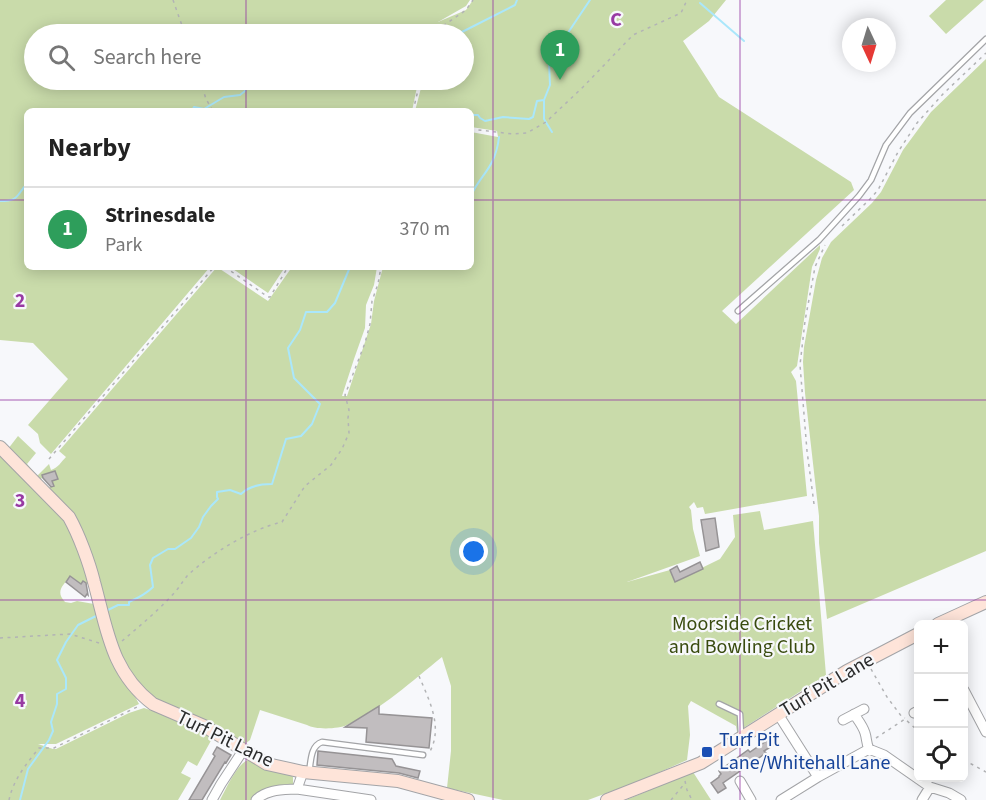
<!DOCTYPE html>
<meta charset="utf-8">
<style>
body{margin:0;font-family:"Source Sans 3",sans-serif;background:#f6f6f6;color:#222}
.controls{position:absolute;right:18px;bottom:18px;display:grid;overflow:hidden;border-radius:9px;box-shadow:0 3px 15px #0003}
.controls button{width:54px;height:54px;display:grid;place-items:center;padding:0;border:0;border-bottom:2px solid #e0e0e0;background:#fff;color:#222;font:30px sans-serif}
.compass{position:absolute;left:842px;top:18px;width:54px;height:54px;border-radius:50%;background:#fff;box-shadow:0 3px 15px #0003;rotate:176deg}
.you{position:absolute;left:474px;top:552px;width:21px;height:21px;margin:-15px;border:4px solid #fff;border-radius:50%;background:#1a73e8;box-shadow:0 0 0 9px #1a73e833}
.badge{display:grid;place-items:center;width:39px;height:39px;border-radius:50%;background:#b45309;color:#fff;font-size:20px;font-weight:700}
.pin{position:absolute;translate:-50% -50px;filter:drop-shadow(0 2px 3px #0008)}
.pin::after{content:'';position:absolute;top:32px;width:21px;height:18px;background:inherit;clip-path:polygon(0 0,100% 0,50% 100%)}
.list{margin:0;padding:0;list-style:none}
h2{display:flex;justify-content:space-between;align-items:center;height:78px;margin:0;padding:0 24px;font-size:26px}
h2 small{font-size:20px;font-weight:400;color:#767676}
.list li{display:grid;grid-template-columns:39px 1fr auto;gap:18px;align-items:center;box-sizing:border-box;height:84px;padding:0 24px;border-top:2px solid #e0e0e0}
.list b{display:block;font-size:22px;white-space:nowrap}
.list p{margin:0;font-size:20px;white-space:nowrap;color:#767676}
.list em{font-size:20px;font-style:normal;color:#767676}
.icon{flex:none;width:33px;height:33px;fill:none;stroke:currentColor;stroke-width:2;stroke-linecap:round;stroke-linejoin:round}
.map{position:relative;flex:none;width:986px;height:800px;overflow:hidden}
.search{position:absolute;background:#fff;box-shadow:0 3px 15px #0003;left:24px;top:24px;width:450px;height:66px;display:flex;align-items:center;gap:15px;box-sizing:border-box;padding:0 21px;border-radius:33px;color:#767676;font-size:22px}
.panel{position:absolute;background:#fff;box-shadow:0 3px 15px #0003;left:24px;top:108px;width:450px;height:162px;border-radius:9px}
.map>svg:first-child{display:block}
.green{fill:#c9dbaa}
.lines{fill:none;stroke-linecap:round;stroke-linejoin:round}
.stream{stroke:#aae7fb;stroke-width:2}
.building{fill:#c1bdbf;stroke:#969395;stroke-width:1.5}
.lane-casing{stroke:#a3a4a7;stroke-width:7}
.street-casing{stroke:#a3a4a7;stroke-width:11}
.secondary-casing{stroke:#a3a4a7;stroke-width:14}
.path{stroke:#b2b3b5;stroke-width:1.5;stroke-dasharray:3 4.5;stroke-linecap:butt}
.lane{stroke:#fff;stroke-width:4.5}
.street{stroke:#fff;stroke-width:9}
.secondary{stroke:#fee4d9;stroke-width:12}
.grid{fill:none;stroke:#983aa3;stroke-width:1.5;stroke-opacity:0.55}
.transit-dot{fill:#1a4fb4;stroke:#f7f8fb;stroke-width:2}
.labels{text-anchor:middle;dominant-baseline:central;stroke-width:4.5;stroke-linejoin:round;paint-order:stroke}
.park-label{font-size:20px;fill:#394b0f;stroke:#f7f8fb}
.street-label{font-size:20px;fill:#2a2b2c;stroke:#f7f8fb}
.transit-label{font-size:20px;fill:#164399;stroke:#f7f8fb;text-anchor:start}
.grid-label{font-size:20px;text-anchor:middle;font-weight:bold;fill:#983aa3;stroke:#f7f8fb;stroke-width:4.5;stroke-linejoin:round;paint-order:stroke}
</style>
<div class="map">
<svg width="986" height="800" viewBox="0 0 986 800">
<rect width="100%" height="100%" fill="#f7f8fb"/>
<path class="green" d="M0,0H470L466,6L438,22L466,10L473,0H726L709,21L683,41L719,97L851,182L854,190L722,311L736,324L820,245V249L812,267L797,366L791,372L796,381L807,496L705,514L703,507L697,508L694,502L689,507L691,510L693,529L700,556L627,582L670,570L675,581L720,559L735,537L733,515L760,511L764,530L813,521L826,675L737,732L736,726L691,701L688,706L690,735L687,760L642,780L588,800H503L447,788L451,751V686L442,657C412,681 382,709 347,725C339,729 315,730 307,725L260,710L250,740L245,744L223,729L155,699L142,687L129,669L116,647L96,572L47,488L54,486L52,481L58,479L55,471L43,475V478L39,479L36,477L49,464L51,470C58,468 61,462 66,457L59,451L217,267L268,301L292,267H377L374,285L366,305L365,328L354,359L342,396H347L371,324L374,301L383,267H471V132L498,137L497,131L471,127V111H415L421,88L419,80H464V34H34V80H415L417,87L412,111H27V267H210L51,454L40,443L38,434L28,425L68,379L33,343L0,340Z
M946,0H984L946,34L929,16Z
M986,59V551L827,619L819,543V516L805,393L803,362L804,347L816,280L822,258L831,242L872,203L881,192L903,150L931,112Z
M230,267H285L268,293Z
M18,436L36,453L27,464L32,470L31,472L8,449Z
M0,454L64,516L93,588L83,581L81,584L70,576C63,586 55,591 65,602L71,603L77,601L94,604C99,626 104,648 115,668C122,680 133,691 139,704L56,744H38L53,749H56L129,713L144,708L153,711L213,737L197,766L188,761L181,773L191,778L178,800H0Z
M248,760L290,774L293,777V785L255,797L251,800H220C226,789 237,764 248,760Z
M693,772L711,800H626Z"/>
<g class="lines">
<path class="stream" d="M700,3L744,41
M458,34L515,5L517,0
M333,80L338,81L348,80
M544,101V119L552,132
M192,111L194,107L204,109L224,97L240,95L245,91L251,80
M471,115H478L480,118L485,121L503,117L529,119L533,117L537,101L544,100L550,85L549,61L590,0
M471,196C476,183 486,174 492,162C496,154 498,146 499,137
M0,201C20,201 16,195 27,184
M106,611L118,605H129V602C138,598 146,594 153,587L150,565L153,558L168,549H175L191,538L199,527L203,517L211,506L218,499L217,497V492L230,490L241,494C249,486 261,484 272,484L286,439L301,436L312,424L320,404L294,378L288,348L300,330L306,312H327L335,303L350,267
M20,800L28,769L49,740L53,731L51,722L57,704V694L66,689V678L57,660L66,642L78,625L98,615"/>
</g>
<path class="building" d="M55,471L58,479L52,481L54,486L51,487L43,478L42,475Z
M715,518L719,547L706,551L701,520Z
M700,562L703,569L675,582L670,570L677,566L680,572Z
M70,576L81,584L83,581L86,583L88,595L87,594L85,597L66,582Z
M379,706V714L432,718L429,748L366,742L367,728L345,727Z
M772,737L777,743L764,751L766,753L723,783L726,788L718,793L711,783L719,777V776L721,774L719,771L748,750L750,752Z
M217,747L231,755L226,763L225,762L202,800H189L215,756L213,754Z
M318,751L392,759L396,766L420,771L418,778L399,773L317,765Z"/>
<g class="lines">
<g class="lane-casing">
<path id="lane" d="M738,311L819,240L859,196L871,180L886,145L910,113L986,39
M719,704L740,714L741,735
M309,773C311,762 310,746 322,742L423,755"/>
</g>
<g class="street-casing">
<path id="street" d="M964,690L986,732
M914,713L918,711
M778,714L818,777
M854,714C858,720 863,726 865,733C867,739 866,743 869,749
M843,720L864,709
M303,772L297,789L371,800
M740,781L751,800
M212,800L221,784L244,749
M256,800C267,789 283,790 297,789
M781,800L818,777L869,749L884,755L930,787L949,793L961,800
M922,800L930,787"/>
</g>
<g class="secondary-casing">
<path id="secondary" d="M0,447L69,517C79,535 89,562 94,582C107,629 111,672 153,704L204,726L267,764L303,772L398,781L468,800
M938,624L986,602
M607,800L701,763L847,671L918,634"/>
</g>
<path class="path" d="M173,0L185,34
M431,34L466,10L473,0
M200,80L206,99L213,111
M413,111L419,86L418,80
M471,129L513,134L527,133L546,122L583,87L633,35L681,13L687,0
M842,226L870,199L878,190L898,152L917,123L943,94L986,53
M225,267L268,297H270L288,267
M49,459L214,267
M814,504L807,451L800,365L805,321L815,267L825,245
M0,638L70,634L99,643
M122,641C141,625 160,609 176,591C180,586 183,581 187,576C210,554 251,529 282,522L305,486L331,465L342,449L349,433L348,418L349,410L345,395L365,343L370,324L372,301L378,284L381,267
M871,669L887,697L902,717L905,718
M419,676C429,700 444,728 429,753
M876,738L905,719L918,731
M964,760L986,772
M685,781L687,790L692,800
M9,800C13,780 27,763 39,748H54L139,706
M671,800L685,783"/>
<use href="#lane" class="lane"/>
<use href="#street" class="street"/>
<use href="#secondary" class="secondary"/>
</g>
<path class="grid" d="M246,0V34M493,0V800M740,0V800M246,80V111M0,200H27M471,200H986M246,267V800M0,400H986M0,600H986"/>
<rect class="transit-dot" x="701" y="746" width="12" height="12" rx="3"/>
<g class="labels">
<g class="park-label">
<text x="742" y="624">Moorside Cricket<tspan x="742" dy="23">and Bowling Club</tspan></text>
</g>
<g class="street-label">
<text transform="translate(827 685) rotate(-31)">Turf Pit Lane</text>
<text transform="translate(225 739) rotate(26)">Turf Pit Lane</text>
</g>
<g class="transit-label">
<text x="719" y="740">Turf Pit<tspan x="719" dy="23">Lane/Whitehall Lane</tspan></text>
</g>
</g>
<g class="grid-label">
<text x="616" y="26">C</text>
<text x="20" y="307">2</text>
<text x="20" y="507">3</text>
<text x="20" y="707">4</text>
</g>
</svg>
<div class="controls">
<button>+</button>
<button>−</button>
<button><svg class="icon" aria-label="locate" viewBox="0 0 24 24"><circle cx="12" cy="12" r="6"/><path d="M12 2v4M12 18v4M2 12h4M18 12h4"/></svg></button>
</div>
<svg class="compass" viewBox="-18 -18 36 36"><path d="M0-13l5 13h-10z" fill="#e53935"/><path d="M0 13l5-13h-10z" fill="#767676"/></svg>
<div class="you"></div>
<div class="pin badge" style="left:560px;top:80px;background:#2e9e5b">1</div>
<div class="search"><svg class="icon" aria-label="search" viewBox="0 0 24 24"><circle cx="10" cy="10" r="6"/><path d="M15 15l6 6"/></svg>Search here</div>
<section class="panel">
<h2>Nearby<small></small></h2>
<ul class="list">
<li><span class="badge" style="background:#2e9e5b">1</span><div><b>Strinesdale</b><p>Park</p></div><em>370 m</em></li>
</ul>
</section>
</div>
